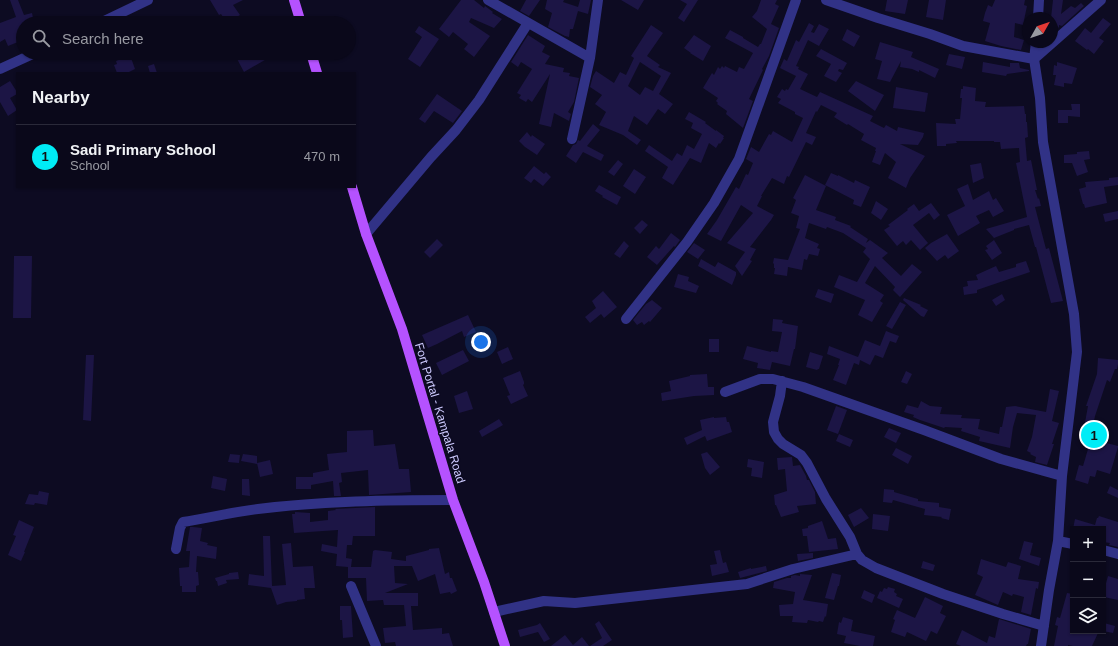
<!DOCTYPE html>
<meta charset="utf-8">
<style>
body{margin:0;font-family:Arial,sans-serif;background:#181627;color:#f1f3f6}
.controls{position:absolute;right:12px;bottom:12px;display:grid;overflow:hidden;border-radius:0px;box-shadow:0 1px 3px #0004}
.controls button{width:36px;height:36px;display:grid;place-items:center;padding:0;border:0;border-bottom:1px solid #2a2939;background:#0a081a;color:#f1f3f6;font:20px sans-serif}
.compass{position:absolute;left:1022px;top:12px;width:36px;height:36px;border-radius:50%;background:#0a081a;box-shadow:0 1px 3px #0004;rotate:50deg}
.you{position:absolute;left:481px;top:342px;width:14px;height:14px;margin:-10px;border:3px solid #fff;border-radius:50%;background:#1a73e8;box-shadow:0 0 0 6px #1a73e833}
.badge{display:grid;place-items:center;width:26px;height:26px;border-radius:50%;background:#00ecf6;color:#111;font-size:13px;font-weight:700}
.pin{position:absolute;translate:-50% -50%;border:2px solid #fff;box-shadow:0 1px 4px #0006}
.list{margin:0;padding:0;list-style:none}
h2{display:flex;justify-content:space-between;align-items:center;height:52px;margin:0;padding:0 16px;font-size:17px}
h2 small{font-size:13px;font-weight:400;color:#999aa2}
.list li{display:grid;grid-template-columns:26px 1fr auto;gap:12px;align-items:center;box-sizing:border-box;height:64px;padding:0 16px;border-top:1px solid #2a2939}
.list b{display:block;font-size:15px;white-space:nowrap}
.list p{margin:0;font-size:13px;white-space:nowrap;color:#999aa2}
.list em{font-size:13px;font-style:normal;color:#999aa2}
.icon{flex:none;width:22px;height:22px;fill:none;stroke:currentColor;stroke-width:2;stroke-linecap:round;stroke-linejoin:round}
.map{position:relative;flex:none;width:1118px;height:646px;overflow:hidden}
.search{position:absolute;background:#0a081a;box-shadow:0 1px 3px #0004;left:16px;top:16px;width:340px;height:44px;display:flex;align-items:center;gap:10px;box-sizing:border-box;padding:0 14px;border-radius:22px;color:#999aa2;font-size:15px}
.panel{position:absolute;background:#0a081a;box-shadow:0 1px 3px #0004;left:16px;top:72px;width:340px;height:116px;border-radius:0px}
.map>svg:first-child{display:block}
.building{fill:#1c1545;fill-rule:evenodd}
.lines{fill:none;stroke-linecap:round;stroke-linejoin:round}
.minor{stroke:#313286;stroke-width:10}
.major{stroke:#b552ff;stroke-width:10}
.labels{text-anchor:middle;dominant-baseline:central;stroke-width:3;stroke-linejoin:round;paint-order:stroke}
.street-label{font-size:12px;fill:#cecbff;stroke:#0d0b22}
</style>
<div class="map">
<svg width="1118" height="646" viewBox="0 0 1118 646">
<rect width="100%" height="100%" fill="#0d0b22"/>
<path class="building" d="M10,0H18L24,15L32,13L34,23H23V40L8,46L5,39L0,42V23L16,17Z
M210,0H243L233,5L240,15L227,23L221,14L219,15Z
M461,0H474L484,8L485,6L493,12L492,13L502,19L494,28L471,18L469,22L490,36L474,57L464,49L468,44L453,32L449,37L439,29Z
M526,0H540L529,16L520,11Z
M547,0H564L563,2L578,7L580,0H591L588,14L578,11L573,29H570L569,37L565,36L548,27L552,13L545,9Z
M621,0H644L638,10Z
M680,0H698L684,22L678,18L687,4Z
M761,0H777L775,4L779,6L771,24L779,28L769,56L762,69L763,70L749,99L753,101L743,128L726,114L727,111L717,104L718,103L716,101L718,98L703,88L712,73L714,75L718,67L720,69L722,66L724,68L725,66L737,72L739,67L744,69L753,53L725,38L730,30L743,37V38L758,47L760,44H761L767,29L752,17L757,11Z
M887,0H908L905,14L885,11Z
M929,0H946L943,20L926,17Z
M995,0H1025L1024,5L1027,6L1023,25L1015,23L1014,37L1024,40L1021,50L1001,46L985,41L990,23L983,21L985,13L988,5L992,7Z
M1053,0H1063L1061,14L1071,6L1075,8L1081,3L1084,6L1062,26L1059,25V28L1051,18Z
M1103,18L1111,24L1099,38L1104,41L1094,54L1088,49L1087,50L1075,41L1085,28L1091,33Z
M809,23L814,26L811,32L814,33L819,24L829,29L819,46L808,40L796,66L799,67L798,69L808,74L800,89L817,97L820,92L873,116L870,121L884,128L886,125L897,131L898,127L924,133L923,137L918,145L900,144L925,156L910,178L906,188L888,178L896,162L885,153L880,165L872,162L876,151H875L876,148L861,140L864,134L848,124L847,125L834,117L837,113L821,105L817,112L816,111L806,133L816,137L812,145L806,142L789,177L787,176L784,184L772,178L761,196H762L757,206L774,215L771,220L750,247L756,249L750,260L752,261L742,276L735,266L745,252L727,243L753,213L741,205L721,241L707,234L717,220L736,187L739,189L746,174L748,175L753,163L746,159L751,147L759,152L769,134L771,135L773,131L792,142L803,118L795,114V112L778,103L781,99L777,97L782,89L785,91L786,89L788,90L796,76L780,68L784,59L787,61L796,40L799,42Z
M651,25L663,33L647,56L660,65L658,67L671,73L659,94L673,104L665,114L658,109L647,125L634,116L628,131L641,140L637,145L623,135L599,125L606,112L595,104L602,95L590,87L593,76L596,71L614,83L620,72L626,75L634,58L631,56ZM640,62L661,76L653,91L645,87L640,95L628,86Z
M419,26L439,39L420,67L408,59L422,37L415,32Z
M847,29L860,36L854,47L842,40Z
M528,35L545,46L542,52L550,56L545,64L564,68L563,72L570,73L569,76L579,78L574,102L568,112L571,114L569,121L554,113L551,127L539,124L550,74L532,102L528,99L526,102L519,98L521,95L517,93L532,69L521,62L518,67L511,62Z
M694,35L711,46L703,61L690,53H691L684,48Z
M880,42L913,52L911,57L939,69L935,78L919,70V72L912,69L900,67L901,61L890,82L877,79L882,61L875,59Z
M821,49L847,63L843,70L839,69L838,71L842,73L836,82L824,76L831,64L816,56Z
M235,53H277L244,72L236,57L237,56Z
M949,54L965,57L962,69L946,65Z
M130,55L135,69L127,73H117L114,65L117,64L116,61Z
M983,62L1010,67V63H1019L1020,68L1029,70V71L1007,74L1006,76L982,72Z
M1057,62L1077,68L1072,84L1064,83V87L1054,85L1056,75H1053L1054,65L1057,66Z
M154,64L157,73H150L148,66Z
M10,81L17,92V94L10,98L17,110L8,116L0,102V87Z
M856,81L884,95L875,111L848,91Z
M963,86L976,88L975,101L986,102L985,107L1024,106L1025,114H1026V122H1027L1028,137L1025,138L1027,161L1031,160L1037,190H1035L1038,199L1039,198L1041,206L1035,207L1046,249L1049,248L1063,301L1051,303L1036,247H1035L1029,225L1014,229V230L994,238L986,229L1027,217L1016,163L1020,162L1019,148L1001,149L1000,142H994V141H956L957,143L946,144V146H937L936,123L956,124L955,119H960L962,98H960L961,89H963Z
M896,87L928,93L925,112L893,108Z
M437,94L462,111L453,123L434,111L425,123L419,119Z
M1071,104H1080V117L1068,116V123H1058V110H1072Z
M689,112L706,122L705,123L716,131V130L724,136L723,138H724L720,144L719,143L716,148L709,143L701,163L690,158L673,185L662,178L668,167L645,151L649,145L672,161L677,153L682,156L687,145L694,149L702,134L691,128L693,123L685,119Z
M593,124L600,130L587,146L604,155L601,161L583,152L576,163L566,156L573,145L576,144L578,140L580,141Z
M527,132L531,137L532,135L545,144L537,155L525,147L519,141Z
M1089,151L1090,159L1084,160L1088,172L1077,176L1072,163H1064V155L1077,154V152Z
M618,160L623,164L614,176L608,172Z
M981,163L984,178L973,183L970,165Z
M534,166L544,174L546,172L551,177L543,186L534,179L531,183L524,178Z
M634,169L646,177L635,194L623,186Z
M831,173L838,176V175L854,183L855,180L870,187L861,207L853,204L854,200L825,185Z
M805,175L826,186L816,210L836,217L835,220L851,226L850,227L868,239L866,243L870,240L888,253L882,258L901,276L912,264L922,272L900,297L893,290L895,287L875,266L865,283L884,295L880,301L883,303L872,322L858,315L865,300L834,287L839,275L857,282L870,259L863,252L866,248L843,233L827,227L826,229L809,223L805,238L819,244L817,248L820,249L818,256L809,254L807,260L804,259L802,270L788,267L787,276L774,274L775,268H774V264L773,263L774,258L788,260L800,229L796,228L799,216L791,213L796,200L793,198Z
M1118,177V185L1104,187L1107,203L1085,208L1084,204H1083L1079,189L1086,187L1085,182L1109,180V178Z
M968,184L973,200L989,191L993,200L996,198L1004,211L993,217L989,210L976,216L980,223L958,236L947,215L965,206L957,189Z
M599,185L621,197L617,205L602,197L603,196L595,191Z
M876,201L888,209L881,220L871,213Z
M931,203L940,215L934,220L929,213L913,225L928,243L920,250L911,240L906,245L903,241L897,246L884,230L890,226L888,225L908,210L907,209L914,204L919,211Z
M1118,211V219L1105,222L1103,214Z
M642,220L648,225L640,234L634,228Z
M671,233L680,240L675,247L674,246L657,265L647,257L656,246L659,249Z
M947,234L959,251L948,259L945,255L937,261L925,248L931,243Z
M437,239L443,245L430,258L424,252Z
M994,240L1002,253L992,260L985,250L988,249L986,246Z
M624,241L629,246L620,258L614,254Z
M694,243L705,250L698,259L687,252Z
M14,256H32L31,318H13Z
M701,259L715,267L718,262L736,272V275L732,285L698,266Z
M1026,261L1030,272L977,290V293L964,295L963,287L968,286L967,281L978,280L976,275L996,266L999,272L1016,267V264Z
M678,274L689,277L688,281L699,286L696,293L674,287Z
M818,289L834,294L831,303L815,297Z
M603,291L617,307L604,318L601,314L590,323L585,317L596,308L592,301Z
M1002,294L1005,300L996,306L992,300Z
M904,298L921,305L920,306L928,310L924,317L921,316L903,300Z
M652,300L662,308L650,322L649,321L644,325L642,322L637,325L633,320L646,304Z
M900,302L906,305L892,329L886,326Z
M468,315L476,332L464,337L462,331L437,344L428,348L422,335Z
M773,319L783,320L782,323L798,326L795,349H794L790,366L772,362L770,370L757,368L758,363L743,359L747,346L771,352V351L778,352L782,332L772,331Z
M886,331L899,336L896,343L890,341L883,358L875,355L870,365L860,360L859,365L854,363L846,385L833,380L839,365H838L840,359L827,354L829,346L858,357L865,340L880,346Z
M709,339H719V352H709Z
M508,347L513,359L502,364L497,352Z
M463,350L469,361L442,375L436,363Z
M810,352L823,356L819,369H818L817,370L806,367Z
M86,355H94L91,421L83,420Z
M1098,358L1118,360V364L1117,369H1115L1110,382L1107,380L1095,416L1090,440L1082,439L1088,406H1086L1097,374Z
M520,371L524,382V384L523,385L528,396L511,404L507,396L510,395L503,378Z
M906,371L912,374L907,384L901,382Z
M707,374L708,387H714V395L694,396L662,401L661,393L671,391L669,381L690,376V375Z
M1050,389L1059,391L1052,421L1059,423L1052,444H1054L1047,465L1035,462L1036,457L1030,454L1031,453L1027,451L1032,437L1036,415L1017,413L1013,427L1010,448L979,441L980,437L961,431L962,428L945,427L944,428L920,420L913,417L914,415L904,412L907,405L918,408L921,401L930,406L942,407L940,414L962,415L961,418L980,419L978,429L999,434L1000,427H1002L1006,407L1015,406L1046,412Z
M467,391L473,409L459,413L454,396Z
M836,406L847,410L838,434L827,430Z
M714,417V418L726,417L727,422H729L732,432L707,441L705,436L687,445L684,438L702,430L700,420Z
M499,419L503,425L482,437L479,431Z
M889,428L901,433L896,443L884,437Z
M373,430L374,446L395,444L399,469H409L411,492L369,495L368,470L341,473L342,482L339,483L341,496H334L333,481L311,485V489H296V477H313V473L329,470L327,454L347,452V431Z
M839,434L853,440L850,447L836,441Z
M1091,439L1118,446V447L1110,474L1097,470L1095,477L1090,476L1088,484L1075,480L1079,465L1083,466Z
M896,448L912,456L908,464L892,455Z
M707,452L720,467L710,475L705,468L701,454Z
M230,454L240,455L239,463L228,462Z
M243,454L257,456V463L270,460L273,474L260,477L257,463V464L241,461Z
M792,457L793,466L800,465L806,476L807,480H809L815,492L816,504L797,506L799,512L781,517L776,505H775L774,495L787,491L785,469L778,470L777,458Z
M748,459L764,462L762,478L751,476L752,468L747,467Z
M213,476L227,479L225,491L211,488Z
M242,479H249L250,496L242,495Z
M1110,486L1118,490V498L1107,493Z
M884,489L894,490V492L918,499V501L939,503V507L951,509L949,520L941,518L942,517L924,515L925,509L893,500L892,503L883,502Z
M39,491L49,493L47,505L35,503L34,505L25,504L29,494L38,495Z
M375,507V536H353L352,545H347L346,558L352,559L351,567H371L373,551L375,550L392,552L391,559L406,561V556L429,550V549L439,548L445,574L449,572L450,578H452L457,591L451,594L450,592L440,594L435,574L418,581L412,566H394L395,583L408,584L385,593H418V606H411L413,630L442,628V634L449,633L453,646H396L395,642L385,643L383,628L406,626L404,605H384L383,600L367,601L366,578H348V567L336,566L337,554L321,551L322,544L337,547L338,530L294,533L292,514H295V512L310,513V522L328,520V511L336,510L335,509Z
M861,508L869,518L854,527L848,515Z
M873,514L890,516L888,531L872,529Z
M1099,516L1118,522V547L1109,545L1110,543L1103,542V529H1073L1075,519L1095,525L1097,518H1098Z
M19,520L34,527L24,552H25L21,561L8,555L16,536L13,535Z
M822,521L828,539L836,538L838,549L809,552L807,536H803L802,529L808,528V526Z
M190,527H193L202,528L200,541L208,543L207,545L217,547L216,559L197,556L196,572H198L199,585L196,586V592H182V586H180L179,568L189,567L190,551H186Z
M263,536H270L272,586L286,585L282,544L291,543L293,567L313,566L315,588H304L305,599L297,600V601L286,602L277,605L271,588L248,585L249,574L264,576Z
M1024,541L1033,543L1030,555L1041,558L1039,566L1019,559Z
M720,550L723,563L726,562L729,572L712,576L710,565L717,564L714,551Z
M813,553V558L798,561L797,554Z
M981,559L1006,567L1008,562L1021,566L1018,579L1039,582L1038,589L1036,588L1031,615L1021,612L1024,597L1013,594L1012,596L1003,592L998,605L975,595L983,577L977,574Z
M923,561L935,565L933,571L921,568Z
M766,566L767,571L740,578L738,572L751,568V569Z
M238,572L239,579L226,580L227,583L218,586L217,581H216L215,578L229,574V573Z
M832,573L841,575L839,586H838L834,600L825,598Z
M800,574L812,575L803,600L828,604L826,617L825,616L823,622L819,621L818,622L808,620L807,623L792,622L793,616H780L779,605L793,604L795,592L773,588L774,582L787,578H791V576L795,575L800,576Z
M1108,576L1118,579V600L1104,597L1105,594H1103Z
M888,587L895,589L894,592L897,594L896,596L903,599L899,608L877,598L880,591L882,592L884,588L887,589Z
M864,590L875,595L872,603L861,598Z
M1067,593L1073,594V607L1070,619L1073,620V631H1094L1098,633L1092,646H1073L1068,645V646H1054L1058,626L1055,625L1057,617L1060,618Z
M925,597L943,606L940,613L946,616L937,634L931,631L926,641L907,632L905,637L891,632L895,620L893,619L897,610L915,618Z
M340,606H351L353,637L343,638L342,620H340Z
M843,617L853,620L851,631L875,636L873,646H860L844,643L846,636L837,634L839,622L841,623Z
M999,619L1031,629L1028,644H1027L1026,646H961L956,644L962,630L987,643L989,636L995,638Z
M599,621L612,640L603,646H590L602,638L595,624Z
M540,623L550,639L544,642L538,632L520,637L518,630L537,625Z
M1104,623L1115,626L1113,633L1103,631Z
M565,635L573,645L582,637L589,646H551Z"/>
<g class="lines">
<path class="minor" d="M488,0L590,58
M826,0L878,18L930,34L963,46L1034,59L1101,0
M1038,18L1039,0
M100,23L148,0
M1036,42L1034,59L1040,98L1043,142L1074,314L1077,352L1062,476L1058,541L1049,590L1041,646
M0,69L35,53
M572,139L590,58L598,0
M366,234L431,157L456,130L479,100L528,23
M626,319L687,242L714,203L739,159L796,0
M782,381L780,396L773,422L774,432L778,439L783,444L801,455L807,463L826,499L850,537L857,554L862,560L876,568L943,594L1003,614L1044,626
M725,392L760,379H773L803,387L924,430L1001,459L1062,476
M1058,541L1073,544
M176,549L180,528L183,522C208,518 233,512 258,509C323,501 388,500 453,500
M1103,550L1118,554
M351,586L376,646
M494,612L544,601L575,603L747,584L793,569L857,554"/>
<path class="major" d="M294,0L301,23
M311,53L317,73
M352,187L366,234L402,329L453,500L484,582L505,646"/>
</g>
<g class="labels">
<g class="street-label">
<text transform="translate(440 413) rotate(73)">Fort Portal - Kampala Road</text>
</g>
</g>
</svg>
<div class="controls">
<button>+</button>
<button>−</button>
<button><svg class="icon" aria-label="layers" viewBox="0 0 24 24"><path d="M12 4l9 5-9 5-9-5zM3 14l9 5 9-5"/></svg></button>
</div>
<svg class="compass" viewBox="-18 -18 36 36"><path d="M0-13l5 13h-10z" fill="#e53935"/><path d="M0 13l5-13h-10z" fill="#999aa2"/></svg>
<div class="you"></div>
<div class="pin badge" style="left:1094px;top:435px">1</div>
<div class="search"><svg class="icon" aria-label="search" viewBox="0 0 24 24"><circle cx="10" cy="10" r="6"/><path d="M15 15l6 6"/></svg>Search here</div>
<section class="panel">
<h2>Nearby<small></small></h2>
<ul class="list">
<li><span class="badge">1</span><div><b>Sadi Primary School</b><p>School</p></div><em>470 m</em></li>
</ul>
</section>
</div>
